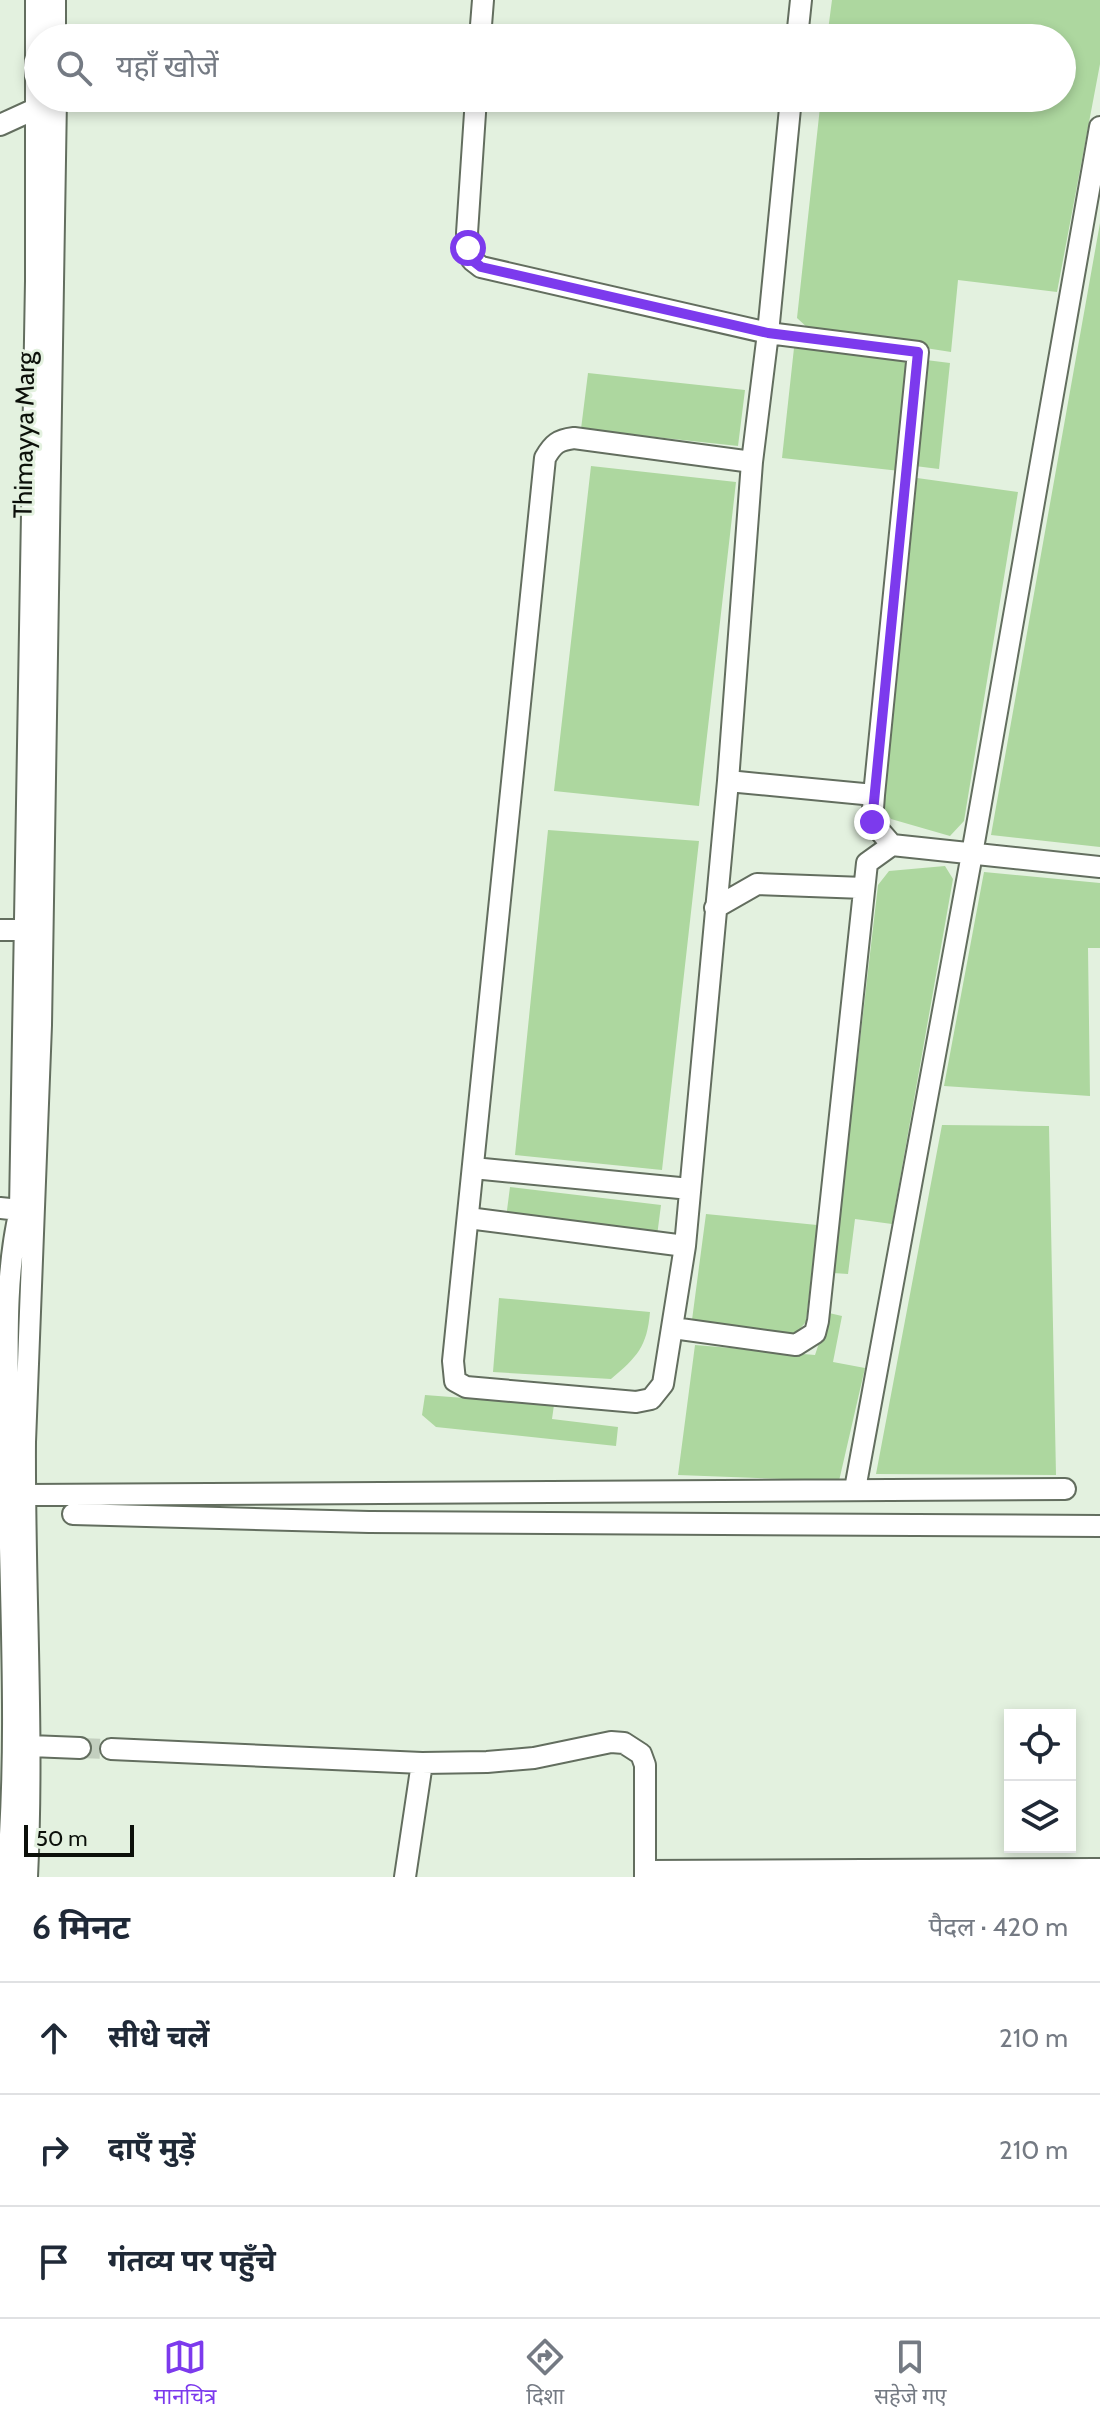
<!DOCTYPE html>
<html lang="hi">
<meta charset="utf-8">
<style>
body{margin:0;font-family:Cabin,"Noto Sans Devanagari",sans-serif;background:#f6f6f7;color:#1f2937}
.controls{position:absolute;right:24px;bottom:24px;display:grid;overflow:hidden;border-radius:0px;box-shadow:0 4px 12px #0003}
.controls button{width:72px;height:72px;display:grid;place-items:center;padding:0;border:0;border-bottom:2px solid #e0e1e3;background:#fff;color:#1f2937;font:40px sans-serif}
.scale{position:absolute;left:24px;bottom:20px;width:110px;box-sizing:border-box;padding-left:8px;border:4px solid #0c100a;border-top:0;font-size:22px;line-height:28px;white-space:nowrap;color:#0c100a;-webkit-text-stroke:6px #e3f1df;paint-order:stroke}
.stop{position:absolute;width:24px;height:24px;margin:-18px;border:6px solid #7c3aed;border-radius:50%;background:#fff}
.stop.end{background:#7c3aed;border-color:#fff;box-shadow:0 2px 8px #0008}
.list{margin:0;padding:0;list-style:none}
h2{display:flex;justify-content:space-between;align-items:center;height:104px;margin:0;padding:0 32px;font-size:34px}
h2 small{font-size:26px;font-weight:400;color:#747a83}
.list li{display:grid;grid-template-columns:52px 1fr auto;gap:24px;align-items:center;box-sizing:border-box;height:112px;padding:0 32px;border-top:2px solid #e0e1e3}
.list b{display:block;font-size:30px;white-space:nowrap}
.list em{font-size:26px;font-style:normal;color:#747a83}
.icon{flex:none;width:44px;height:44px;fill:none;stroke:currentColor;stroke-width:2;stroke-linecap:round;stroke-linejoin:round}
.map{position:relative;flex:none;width:1100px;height:1877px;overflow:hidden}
.search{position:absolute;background:#fff;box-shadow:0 4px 12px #0003;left:24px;right:24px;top:24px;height:88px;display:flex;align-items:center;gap:20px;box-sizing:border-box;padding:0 28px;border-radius:44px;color:#747a83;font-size:30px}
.sheet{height:440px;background:#fff}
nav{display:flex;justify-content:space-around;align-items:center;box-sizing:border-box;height:112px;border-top:2px solid #e0e1e3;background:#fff;font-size:22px;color:#747a83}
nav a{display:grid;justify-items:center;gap:4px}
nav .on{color:#7c3aed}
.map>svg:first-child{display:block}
.green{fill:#add79f}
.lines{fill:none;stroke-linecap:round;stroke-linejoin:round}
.minor-tunnel{stroke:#c3cfbf;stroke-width:20;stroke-dasharray:20 10;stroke-linecap:butt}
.minor-casing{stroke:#636e5f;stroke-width:24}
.minor{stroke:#fff;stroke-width:20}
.route{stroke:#7c3aed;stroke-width:10}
.labels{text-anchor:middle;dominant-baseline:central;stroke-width:6;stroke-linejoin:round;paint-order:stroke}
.street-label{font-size:26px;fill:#0c100a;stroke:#e3f1df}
</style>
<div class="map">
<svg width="1100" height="1877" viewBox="0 0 1100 1877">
<rect width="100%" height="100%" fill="#e3f1df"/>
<path class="green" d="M832,0H1100V64L1057,292L958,280L951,352L810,330L797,318L821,98H1062V38H827Z
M1100,223V847L991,835Z
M794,348L913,361L900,471L782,458Z
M926,360L950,363L939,469L915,466Z
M588,373L745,390L738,446L581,429Z
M591,466L736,482L699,806L554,791Z
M917,478L1018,492L964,821L950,836L891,819L884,808Z
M548,830L699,841L662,1170L515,1155Z
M945,866L953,879L892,1224L855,1219L848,1274L833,1273L878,885L889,871Z
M984,872L1100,883V948H1088L1090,1096L944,1086Z
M942,1125L1049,1126L1056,1475L876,1474Z
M510,1187L661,1205L657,1236L506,1218Z
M706,1214L817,1225L806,1322L794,1335L692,1320Z
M499,1298L650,1312C647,1347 637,1357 611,1379L493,1372Z
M829,1313L842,1316L833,1362L865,1368L839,1481L678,1475L695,1345L815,1355Z
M425,1395L554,1405L552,1419L618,1427L616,1446L436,1427L422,1415Z"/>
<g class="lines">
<path class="minor-tunnel" d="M80,1748L111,1749"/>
<g class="minor-casing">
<path id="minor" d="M55,0V38
M480,38L483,0
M797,38L801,0
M476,98L467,233L472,260L481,267L768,333L918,352L874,795L872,822L892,845L867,863L818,1321L815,1333L796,1345L673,1328
M0,125L35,109
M752,462L574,438C558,440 553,444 545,458L453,1361L455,1381L466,1387L636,1402L651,1399L663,1384L685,1246L728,781L752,462L768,333L791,98
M728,781L874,795
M892,845L1100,867
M715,908L757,884L864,888
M0,930H40
M473,1168L690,1189
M0,1208L20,1210
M468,1218L685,1246
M855,1489L972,854L1100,127
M25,1495L1065,1489
M73,1514L369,1522L1100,1526
M30,1746L80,1748
M111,1749L422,1763L487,1762L534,1758L611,1742L624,1743L641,1754L645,1765V1877
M645,1871L1100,1869
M7,1877C20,1726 8,1573 8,1421C8,1352 4,1278 20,1210L36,281V0
M27,1877C34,1732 24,1587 25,1442L41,1025L56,98
M405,1877L422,1763"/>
</g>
<use href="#minor" class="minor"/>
</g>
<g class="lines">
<path class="route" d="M468,248L472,260L481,267L768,333L918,352L872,822"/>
</g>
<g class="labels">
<g class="street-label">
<text transform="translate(24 435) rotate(-89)">Thimayya Marg</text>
</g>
</g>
</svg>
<div class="controls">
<button><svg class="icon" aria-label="locate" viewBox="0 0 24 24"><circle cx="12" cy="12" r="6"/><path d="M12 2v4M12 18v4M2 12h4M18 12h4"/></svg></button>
<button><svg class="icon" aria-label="layers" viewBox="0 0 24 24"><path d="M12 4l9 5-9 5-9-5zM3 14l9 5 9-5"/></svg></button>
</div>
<div class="scale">50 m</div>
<div class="stop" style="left:468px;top:248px"></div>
<div class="stop end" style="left:872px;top:822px"></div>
<div class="search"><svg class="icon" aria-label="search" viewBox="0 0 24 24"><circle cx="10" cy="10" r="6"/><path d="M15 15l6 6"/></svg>यहाँ खोजें</div>
</div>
<section class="sheet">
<h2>6 मिनट<small>पैदल · 420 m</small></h2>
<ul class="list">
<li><svg class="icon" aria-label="ahead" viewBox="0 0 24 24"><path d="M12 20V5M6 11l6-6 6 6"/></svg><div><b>सीधे चलें</b></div><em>210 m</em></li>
<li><svg class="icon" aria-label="right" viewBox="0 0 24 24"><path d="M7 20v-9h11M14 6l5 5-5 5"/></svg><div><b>दाएँ मुड़ें</b></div><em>210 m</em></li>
<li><svg class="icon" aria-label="arrive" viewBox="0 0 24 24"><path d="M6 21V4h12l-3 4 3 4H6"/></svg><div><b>गंतव्य पर पहुँचे</b></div></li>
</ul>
</section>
<nav>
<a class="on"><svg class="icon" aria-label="map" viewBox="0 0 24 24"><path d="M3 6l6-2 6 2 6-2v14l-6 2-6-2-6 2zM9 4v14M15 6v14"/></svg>मानचित्र</a>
<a><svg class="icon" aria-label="directions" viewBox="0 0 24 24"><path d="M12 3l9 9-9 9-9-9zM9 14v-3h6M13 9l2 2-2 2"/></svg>दिशा</a>
<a><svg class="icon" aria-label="saved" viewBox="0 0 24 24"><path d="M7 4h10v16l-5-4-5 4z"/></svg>सहेजे गए</a>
</nav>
